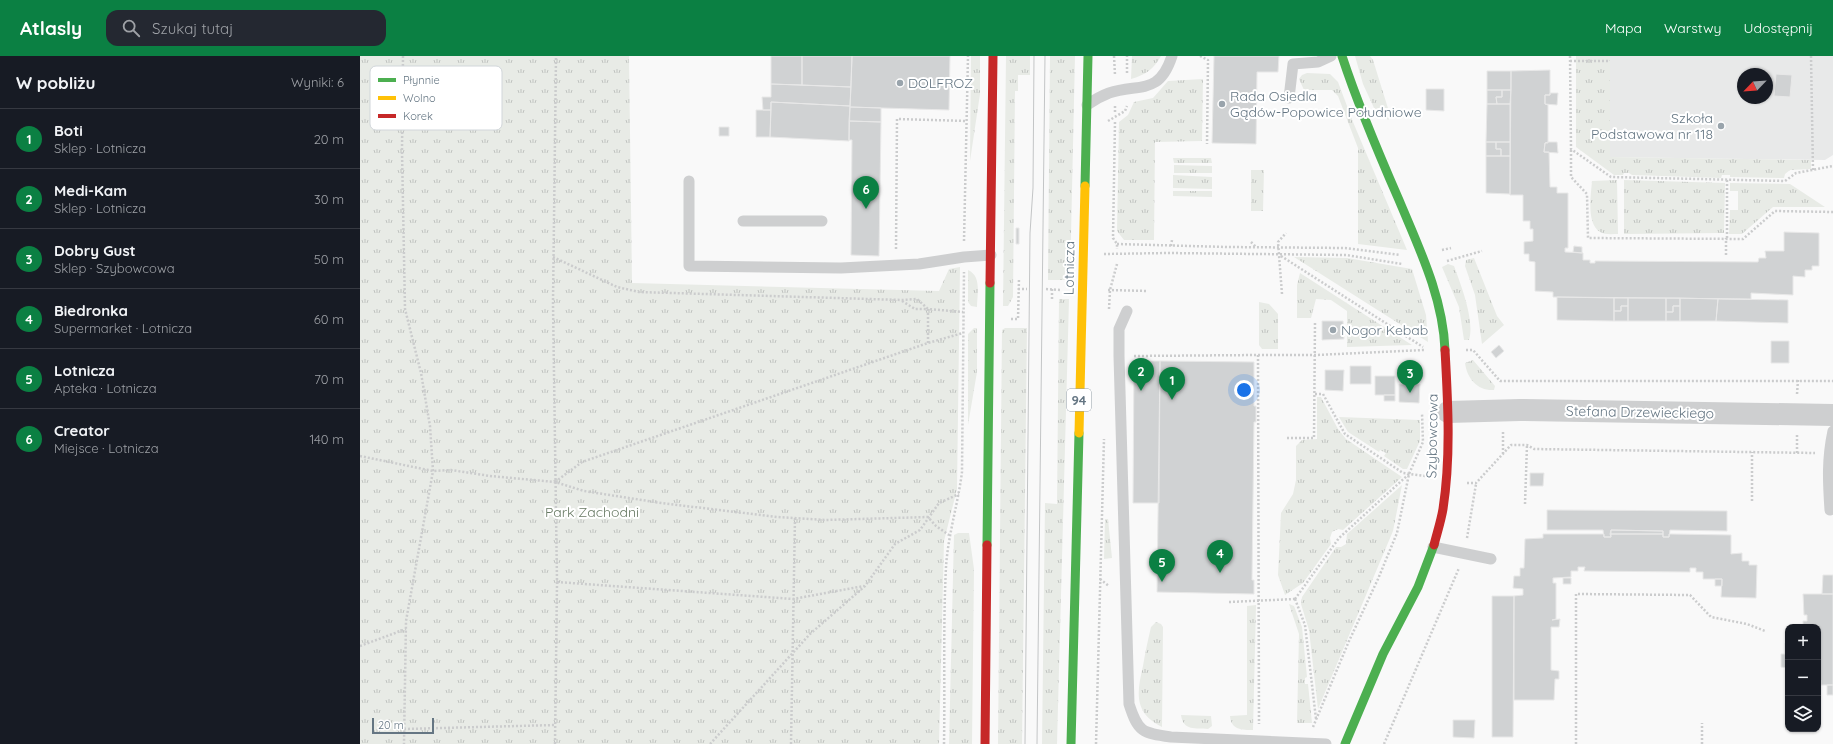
<!DOCTYPE html>
<html lang="pl">
<meta charset="utf-8">
<style>
body{margin:0;font-family:Quicksand,sans-serif;background:#242831;color:#f1f3f6}
.controls{position:absolute;right:12px;bottom:12px;display:grid;overflow:hidden;border-radius:8px;box-shadow:0 1px 3px #0004}
.controls button{width:36px;height:36px;display:grid;place-items:center;padding:0;border:0;border-bottom:1px solid #363941;background:#171b24;color:#f1f3f6;font:20px sans-serif}
.compass{position:absolute;left:1377px;top:12px;width:36px;height:36px;border-radius:50%;background:#171b24;box-shadow:0 1px 3px #0004;rotate:245deg}
.scale{position:absolute;left:12px;bottom:10px;width:62px;box-sizing:border-box;padding-left:4px;border:2px solid #657683;border-top:0;font-size:11px;line-height:14px;white-space:nowrap;color:#657683;-webkit-text-stroke:3px #fff;paint-order:stroke}
.you{position:absolute;left:884px;top:334px;width:14px;height:14px;margin:-10px;border:3px solid #fff;border-radius:50%;background:#1a73e8;box-shadow:0 0 0 6px #1a73e833}
.badge{display:grid;place-items:center;width:26px;height:26px;border-radius:50%;background:#0b8043;color:#fff;font-size:13px;font-weight:700}
.pin{position:absolute;translate:-50% -33px;filter:drop-shadow(0 1px 2px #0008)}
.pin::after{content:'';position:absolute;top:21px;width:14px;height:12px;background:inherit;clip-path:polygon(0 0,100% 0,50% 100%)}
.list{margin:0;padding:0;list-style:none}
h2{display:flex;justify-content:space-between;align-items:center;height:52px;margin:0;padding:0 16px;font-size:17px}
h2 small{font-size:13px;font-weight:400;color:#9ea1a6}
.list li{display:grid;grid-template-columns:26px 1fr auto;gap:12px;align-items:center;box-sizing:border-box;height:60px;padding:0 16px;border-top:1px solid #363941}
.list b{display:block;font-size:15px;white-space:nowrap}
.list p{margin:0;font-size:13px;white-space:nowrap;color:#9ea1a6}
.list em{font-size:13px;font-style:normal;color:#9ea1a6}
.icon{flex:none;width:22px;height:22px;fill:none;stroke:currentColor;stroke-width:2;stroke-linecap:round;stroke-linejoin:round}
.map{position:relative;flex:none;width:1473px;height:688px;overflow:hidden}
header{display:flex;align-items:center;gap:24px;box-sizing:border-box;height:56px;padding:0 20px;background:#0b8043;color:#fff}
header strong{font-size:19px}
nav{display:flex;gap:22px;margin-inline-start:auto;font-size:14px}
.search{width:280px;height:36px;background:#242831;display:flex;align-items:center;gap:10px;box-sizing:border-box;padding:0 14px;border-radius:12px;color:#9ea1a6;font-size:15px}
main{display:flex}
aside{flex:1;background:#171b24}
.map>svg:first-child{display:block}
.built{fill:#e8e9e9;fill-rule:evenodd}
.grass{fill:url(#grass-tufts)}
.building{fill:#d0d2d3;stroke:#e8e8e8}
.lines{fill:none;stroke-linecap:round;stroke-linejoin:round}
.path{stroke:#cbcccd;stroke-width:2.5;stroke-dasharray:2 2;stroke-linecap:butt}
.lane{stroke:#cecfd0;stroke-width:11}
.street{stroke:#cecfd0;stroke-width:22}
.fast{stroke:#4caf50;stroke-width:9}
.slow{stroke:#ffc107;stroke-width:9}
.jam{stroke:#c62828;stroke-width:9}
.tram{stroke:#c3c5c6;stroke-width:1}
.poi-dot{fill:#99a4ac;stroke:#fff;stroke-width:1.5}
.labels{text-anchor:middle;dominant-baseline:central;stroke-width:4;stroke-linejoin:round;paint-order:stroke}
.shield{fill:#fff;stroke:#939fa8;stroke-width:1}
.shield-label{font-size:13px;font-weight:bold;fill:#657683}
.poi-label{font-size:14px;fill:#657683;stroke:#fff;text-anchor:start}
.street-label{font-size:14px;fill:#657683;stroke:#fff}
.park-label{font-size:14px;fill:#687a64;stroke:#fff}
.key{fill:#fff;stroke:#d1d6da;stroke-width:1}
.key-label{font-size:11px;fill:#657683}
</style>
<header>
<strong>Atlasly</strong>
<div class="search"><svg class="icon" aria-label="search" viewBox="0 0 24 24"><circle cx="10" cy="10" r="6"/><path d="M15 15l6 6"/></svg>Szukaj tutaj</div>
<nav><a>Mapa</a><a>Warstwy</a><a>Udostępnij</a></nav>
</header>
<main>
<aside>
<h2>W pobliżu<small>Wyniki: 6</small></h2>
<ul class="list">
<li><span class="badge">1</span><div><b>Boti</b><p>Sklep · Lotnicza</p></div><em>20 m</em></li>
<li><span class="badge">2</span><div><b>Medi-Kam</b><p>Sklep · Lotnicza</p></div><em>30 m</em></li>
<li><span class="badge">3</span><div><b>Dobry Gust</b><p>Sklep · Szybowcowa</p></div><em>50 m</em></li>
<li><span class="badge">4</span><div><b>Biedronka</b><p>Supermarket · Lotnicza</p></div><em>60 m</em></li>
<li><span class="badge">5</span><div><b>Lotnicza</b><p>Apteka · Lotnicza</p></div><em>70 m</em></li>
<li><span class="badge">6</span><div><b>Creator</b><p>Miejsce · Lotnicza</p></div><em>140 m</em></li>
</ul>
</aside>
<div class="map">
<svg width="1473" height="688" viewBox="0 0 1473 688">
<defs>
<pattern id="grass-tufts" width="24" height="20" patternUnits="userSpaceOnUse"><rect width="24" height="20" fill="#e8ebe6"/><path d="M3 7l-1-3M5 7V3M7 7l1-3M15 17l-1-3M17 17v-4M19 17l1-3" fill="none" stroke="#c0c3c0"/></pattern>
</defs>
<rect width="100%" height="100%" fill="#f9f9f9"/>
<path class="built" d="M1250,0H1473V99L1465,104L1249,101ZM1383,18H1407V42H1383Z"/>
<path class="grass" d="M0,0H269L272,227L579,235L589,213L600,211L597,433L584,485L579,688H0Z
M611,0H620V38L610,105Z
M646,0H670V19H658V35H655L653,241L648,250H643Z
M690,0H715L710,224H688Z
M772,0H801C794,13 785,19 771,23Z
M995,0H1010L1013,4L1031,62L1028,64L1014,52L1003,28Z
M1216,0H1250V101L1451,104V113L1430,114L1425,118L1424,122L1370,121V119H1362L1361,122L1272,119L1269,117H1264L1263,119H1254L1216,91Z
M947,17L970,18L978,26L993,66L1047,194L998,188V92L978,40L972,34H944L939,23L942,19Z
M843,23L842,85L795,86L794,184H764L757,175L759,66L768,59L774,46L793,42L808,25Z
M813,102H851L852,107H814Z
M814,109L852,110V117H814Z
M891,114H904L903,155H891Z
M813,119L852,121V133L813,132Z
M1257,124L1258,178C1252,178 1245,179 1240,176C1226,167 1231,139 1232,125Z
M1264,124L1365,127L1364,177L1264,178Z
M1370,127L1430,128L1465,151H1413L1382,178H1369L1370,154H1378V135H1370Z
M813,135H852V141L813,140Z
M934,201L987,202L1052,213L1066,259L1068,286Z
M1114,202L1137,260L1144,269L1122,288L1115,239L1105,210L1106,204Z
M1088,208L1094,210C1101,229 1115,265 1109,284H1104L1099,251L1082,211Z
M608,214C622,220 617,239 617,251L611,250L608,246Z
M940,217L1052,289L987,291V255L971,244L956,243L951,262H937V229Z
M699,243H709L697,688H682L685,447L697,448Z
M899,246L909,248L918,258V293H902L899,289Z
M614,272H617V316L608,369V278Z
M645,272H667L662,688H638L642,274Z
M1113,304L1135,330L1134,334C1118,335 1107,323 1105,307Z
M957,341H961L978,373L986,383L1042,421L983,474L978,473L972,476L970,482L971,488L943,527L925,539L918,519L921,457L933,438L936,424V390L942,384L957,383Z
M979,361L1060,364V385L1047,413H1043L1024,400L1026,397L1020,394L1019,396L988,376Z
M1042,429L1033,475L958,653L949,574L941,548L942,541L976,491H981L986,488L987,478Z
M745,463H748L752,502L744,503Z
M598,477H609L614,513L612,688H589L594,479Z
M929,548L934,550L942,571L947,621L945,622V628H948L952,667H937L939,578Z
M896,549L893,674C882,674 871,674 870,660L887,659V550Z
M796,566L801,568L803,571L802,671C773,657 777,636 783,610C785,597 788,584 791,571Z
M821,659L851,660L852,670L848,673C836,672 823,675 821,659Z"/>
<path class="building" d="M411,0H442V29L411,28Z
M442,0H492L491,31L442,29Z
M492,0H590L589,54L490,51Z
M854,0H919L918,16H897L896,88L852,87Z
M1190,14V39H1185V48L1188,49V87H1185L1184,96H1189L1190,131H1197V137H1208V192H1205V196L1223,197V204H1230V207H1235V205L1398,206L1399,202H1406L1405,195H1424V176L1459,177V210H1452V214H1445V221L1433,220V239L1391,237V243L1197,241H1193V236L1175,235V206L1169,205V198H1164V186L1173,185V173H1170V165H1163V139H1150L1151,15Z
M1127,15H1151V34H1127Z
M1416,18L1432,19L1430,41L1414,40Z
M411,28L491,31L490,50L411,46V54H403L402,41H411Z
M1066,33H1084V55L1066,54Z
M1127,34H1142V41H1136L1137,48H1127Z
M1142,34H1151L1150,48H1137L1136,41H1142Z
M1190,37H1198L1197,49L1185,48V39H1190Z
M411,46L490,50L489,85L410,81Z
M1127,48H1150V86H1126Z
M490,51L521,52V66L489,65Z
M396,54H411L410,81H396Z
M489,65L521,66L519,200L491,199L492,84H489Z
M359,71H369V80H359Z
M1126,86H1136V93H1141V100H1126Z
M1136,86H1150V100H1141V93H1136Z
M1188,86H1197L1198,97L1184,96L1185,87Z
M1126,100H1150V138L1126,137Z
M656,172H659V188H656Z
M1214,190L1222,191V197L1213,196Z
M1197,241L1254,242V265L1197,264Z
M1254,242H1268V250H1261V255H1254Z
M1268,242H1306V265H1268Z
M1306,242H1320V250H1313V256H1306Z
M1320,242L1358,243L1356,265H1320Z
M1358,243L1428,244V267L1356,265Z
M1261,250H1268V265H1254V255H1261Z
M1313,250H1320V265H1306V256H1313Z
M962,265H983L984,283L962,284Z
M1411,285H1429V307H1411Z
M1139,289L1144,295L1136,302L1131,296Z
M774,305H800L799,447H773Z
M800,305L894,306V350H896V366H894L892,524H894V538L797,536Z
M990,310H1011V328H990Z
M965,314H984L983,335L965,334Z
M1015,320H1035V339H1015Z
M1039,328H1060L1059,347L1039,346Z
M1024,339H1035V345H1024Z
M1170,417H1184L1183,430H1170Z
M1187,454L1367,455V475L1310,474L1309,481H1303V475L1251,474V481H1244L1243,474H1187Z
M1251,474L1303,475V478H1250Z
M1183,478H1244V481H1251L1250,478H1303V481H1309V478H1311L1371,479V498L1382,497V505H1389V509H1397L1396,542L1361,541L1362,523H1343V516H1336V512H1330V516L1224,515L1225,511H1218V515H1211V521L1193,522V527H1196V563L1192,564L1200,563L1199,571H1191V614L1199,615V623H1195L1194,644H1154V540L1163,539V533L1153,532L1154,520H1160V512H1164L1165,483L1183,482Z
M1463,519H1473V538H1462Z
M1203,522H1211V528H1203Z
M1355,523H1362V530H1355Z
M1443,538H1473V629H1461V624H1458V571H1443V565H1447V559H1444Z
M1132,540H1154L1153,681H1132Z
M1425,587H1428V612L1421,611V598H1425Z
M1467,629H1473V639H1467Z
M1093,664H1115L1114,682L1093,681Z"/>
<g class="lines">
<path class="path" d="M43,0L42,95L45,253L61,317L70,370L73,415L46,565L44,688
M754,0L755,19
M840,0L848,4L847,88
M1210,0L1211,93L1251,121L1425,125L1436,117L1473,110
M1451,0L1453,115
M1210,5H1250
M767,17V0
M755,50V56
M748,65L765,55L767,50
M755,66L753,182L757,188V193
M1211,94V121L1227,138L1228,182L1383,183L1415,155L1473,156
M1367,182V124
M604,185L608,0
M891,186L896,191
M757,188L867,191L985,192L1040,199
M811,190L812,184
M536,193L537,63L607,65
M1082,194L1091,192
M744,198L808,197L986,199L1042,208
M1366,199V182
M921,200L1063,291
M193,201L257,231L279,236L542,244L557,243L568,253
M1087,205L1122,195
M658,233H667
M686,233L701,234
M692,233V243
M748,234L788,235
M922,238L918,186L926,177
M542,245L555,253H567
M749,253L750,234L757,208
M651,263H658L659,222
M568,287V253L603,256
M1106,294H1113L1140,325H1473
M898,299H956L1064,294
M774,300L898,299L899,668
M955,338H963L985,378L1043,417L1065,420
M1437,338L1438,324
M1143,376V397
M1437,379V397
M927,382H954L955,266
M0,400L73,415L91,414L130,420L195,426L224,435L301,447L417,461L465,464L568,461L576,470L589,479
M195,426L222,406L568,287L603,277
M1107,427H1116L1151,389H1167L1174,393L1455,397
M1392,445V396
M1165,448L1167,389
M1107,482L1116,428
M740,523L749,530
M197,526L433,543L504,530
M935,543L979,482L1049,418
M935,543L945,569L956,663
M869,546L935,543
M0,590L46,573
M953,671L989,585L1018,523L1037,477L1049,418L1063,386L1062,357
M44,673L195,669
M195,688L197,526L193,247L196,0
M350,688L450,578L505,530L535,488L560,474L579,447L599,438
M431,688L435,462
M584,688C585,629 583,570 586,511C588,479 598,448 602,416L604,216
M736,688L744,383
M1024,688L1099,512
M1216,688V538L1330,539L1351,561L1387,568L1405,575
M1342,688V667"/>
<path class="lane" d="M929,42L933,8L958,6L971,0
M727,49C734,44 741,40 749,37C779,27 799,40 812,0
M329,125V210L481,212L559,208L604,201L631,199
M383,165H462
M767,255L759,273V300L769,648C778,676 782,677 811,681L966,688
M1470,454C1468,425 1467,403 1473,375
M1073,491L1131,503"/>
<path class="street" d="M1088,356L1160,354L1473,359"/>
<path class="fast" d="M982,0C998,49 1018,96 1039,144C1059,192 1083,241 1085,294
M725,130L728,0
M627,489L630,227
M711,688L719,377
M985,688L1023,598L1058,531L1074,489"/>
<path class="slow" d="M719,377L725,130"/>
<path class="jam" d="M630,227L633,0
M1074,489C1077,477 1081,465 1083,453C1091,401 1088,347 1085,294
M625,688L627,489"/>
<path class="tram" d="M665,688L670,177L673,132L674,0
M677,688L685,0"/>
</g>
<g class="poi-dot">
<circle cx="540" cy="27" r="4"/>
<circle cx="862" cy="48" r="4"/>
<circle cx="1361" cy="70" r="4"/>
<circle cx="973" cy="274" r="4"/>
</g>
<g class="labels">
<rect class="shield" x="707" y="333" width="24" height="22" rx="3"/>
<g class="shield-label">
<text x="719" y="344">94</text>
</g>
<g class="poi-label">
<text x="548" y="27">DOLFROZ</text>
<text x="870" y="40">Rada Osiedla<tspan x="870" dy="16">Gądów-Popowice Południowe</tspan></text>
<text x="1353" y="62" text-anchor="end">Szkoła<tspan x="1353" dy="16">Podstawowa nr 118</tspan></text>
<text x="981" y="274">Nogor Kebab</text>
</g>
<g class="street-label">
<text transform="translate(709 212) rotate(-89)">Lotnicza</text>
<text transform="translate(1280 356) rotate(1)">Stefana Drzewieckiego</text>
<text transform="translate(1072 380) rotate(-89)">Szybowcowa</text>
</g>
<g class="park-label">
<text x="232" y="456">Park Zachodni</text>
</g>
</g>
<rect x="10" y="10" width="132" height="64" rx="6" class="key"/>
<rect x="18" y="22" width="18" height="4" fill="#4caf50"/>
<rect x="18" y="40" width="18" height="4" fill="#ffc107"/>
<rect x="18" y="58" width="18" height="4" fill="#c62828"/>
<g class="key-label">
<text x="43" y="28">Płynnie</text>
<text x="43" y="46">Wolno</text>
<text x="43" y="64">Korek</text>
</g>
</svg>
<div class="controls">
<button>+</button>
<button>−</button>
<button><svg class="icon" aria-label="layers" viewBox="0 0 24 24"><path d="M12 4l9 5-9 5-9-5zM3 14l9 5 9-5"/></svg></button>
</div>
<svg class="compass" viewBox="-18 -18 36 36"><path d="M0-13l5 13h-10z" fill="#e53935"/><path d="M0 13l5-13h-10z" fill="#9ea1a6"/></svg>
<div class="scale">20 m</div>
<div class="you"></div>
<div class="pin badge" style="left:812px;top:344px">1</div>
<div class="pin badge" style="left:781px;top:335px">2</div>
<div class="pin badge" style="left:1050px;top:337px">3</div>
<div class="pin badge" style="left:860px;top:517px">4</div>
<div class="pin badge" style="left:802px;top:526px">5</div>
<div class="pin badge" style="left:506px;top:153px">6</div>
</div>
</main>
